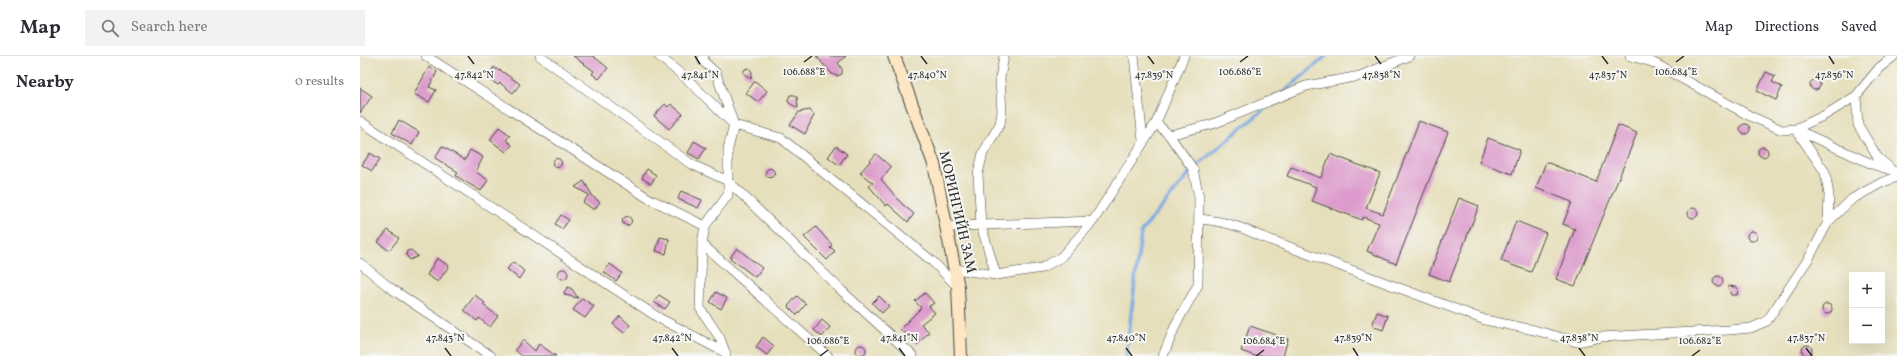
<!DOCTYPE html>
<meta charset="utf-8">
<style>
body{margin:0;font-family:Vollkorn,serif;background:#f2f2f3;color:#2b2b33}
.controls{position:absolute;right:12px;bottom:12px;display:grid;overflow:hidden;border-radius:0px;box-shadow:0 4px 16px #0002}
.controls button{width:36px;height:36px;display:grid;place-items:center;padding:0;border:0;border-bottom:1px solid #e1e1e2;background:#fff;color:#2b2b33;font:20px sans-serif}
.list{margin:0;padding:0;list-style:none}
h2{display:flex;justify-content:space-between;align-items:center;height:52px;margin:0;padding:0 16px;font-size:17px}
h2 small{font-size:13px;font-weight:400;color:#7c7c81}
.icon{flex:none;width:22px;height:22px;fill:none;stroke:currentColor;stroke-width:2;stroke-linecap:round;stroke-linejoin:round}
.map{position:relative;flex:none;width:1537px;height:300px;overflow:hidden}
header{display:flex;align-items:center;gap:24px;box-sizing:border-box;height:56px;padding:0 20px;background:#fff;border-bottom:1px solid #e1e1e2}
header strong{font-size:19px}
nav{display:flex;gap:22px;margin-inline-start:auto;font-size:14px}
.search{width:280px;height:36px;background:#f2f2f3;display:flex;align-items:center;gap:10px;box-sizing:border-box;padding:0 14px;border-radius:0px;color:#7c7c81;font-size:15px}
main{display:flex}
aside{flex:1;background:#fff}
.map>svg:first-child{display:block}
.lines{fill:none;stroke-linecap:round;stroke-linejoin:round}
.stream{stroke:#79a8e3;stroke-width:3.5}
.building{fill:#dc99cb}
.street-casing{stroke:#474641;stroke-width:10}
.secondary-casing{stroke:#474641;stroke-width:14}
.street{stroke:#fff;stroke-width:9}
.secondary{stroke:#fce6c4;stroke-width:12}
.ticks{fill:none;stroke:#2b2b2b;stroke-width:1.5}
.labels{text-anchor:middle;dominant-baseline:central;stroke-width:4;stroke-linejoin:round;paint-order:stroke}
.street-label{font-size:14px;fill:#2b2b2b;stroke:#f6f6f2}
.ticks-label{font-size:10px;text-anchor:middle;fill:#2b2b2b;stroke:#f6f6f2;stroke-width:4;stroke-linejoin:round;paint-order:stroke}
</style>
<header>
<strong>Map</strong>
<div class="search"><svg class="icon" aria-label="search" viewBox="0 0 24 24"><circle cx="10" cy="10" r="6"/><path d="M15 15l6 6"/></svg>Search here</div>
<nav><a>Map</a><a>Directions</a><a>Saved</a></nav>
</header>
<main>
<aside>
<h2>Nearby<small>0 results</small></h2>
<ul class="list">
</ul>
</aside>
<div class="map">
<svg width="1537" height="300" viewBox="0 0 1537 300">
<rect width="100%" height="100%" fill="#f6f6f2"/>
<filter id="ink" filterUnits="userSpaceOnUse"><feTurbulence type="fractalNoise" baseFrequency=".025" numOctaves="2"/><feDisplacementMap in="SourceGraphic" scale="8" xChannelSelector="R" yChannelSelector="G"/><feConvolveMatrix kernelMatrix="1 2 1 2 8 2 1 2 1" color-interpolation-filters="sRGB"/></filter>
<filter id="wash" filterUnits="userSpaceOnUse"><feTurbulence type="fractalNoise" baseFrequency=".012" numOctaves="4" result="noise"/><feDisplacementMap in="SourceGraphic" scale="16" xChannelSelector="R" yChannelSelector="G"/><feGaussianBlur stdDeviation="0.9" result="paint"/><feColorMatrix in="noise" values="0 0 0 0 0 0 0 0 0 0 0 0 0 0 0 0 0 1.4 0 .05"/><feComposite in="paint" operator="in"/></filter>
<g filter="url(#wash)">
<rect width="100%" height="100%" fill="#e6dfbb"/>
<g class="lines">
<path class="stream" d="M924,36L966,0
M766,300L781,176L833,113L909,49"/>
</g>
<g id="blocks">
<path class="building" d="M213,0H233L248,12L239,23L232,18L234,15Z
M456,0H486L478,7L482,13V18L477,20L472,18Z
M69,11L77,16L69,31L76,34L69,46L54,38Z
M134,11L139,15L140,14L160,28L153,37L140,27L138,29L127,22Z
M389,12L392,16L391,23L383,17L385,13Z
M1406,16L1415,20L1412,26L1422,31L1416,44L1397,35Z
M1450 29a5 5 0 1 1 10 0a5 5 0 1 1-10 0Z
M395,25L407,35L398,46L386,37Z
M0,32L12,40L0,57Z
M430,39H435L437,41L438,52L429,47L428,44Z
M305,48L308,51L311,48L323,58L309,73L294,60Z
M450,54L454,59L445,78L430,69L439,56Z
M39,64L59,76L52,89L32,77Z
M1059,65L1088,76L1036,208L1007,195L1019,167L1003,161L1002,164L952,145L956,131L927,120L931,111L961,122L970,98L1020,117L1006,152L1023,158Z
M1380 73a5 5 0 1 1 10 0a5 5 0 1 1-10 0Z
M1258,69L1277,77L1215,230L1196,223L1215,173L1203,168L1212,146L1176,132L1186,106L1236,126Z
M139,71L150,79L146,84L152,89L146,96L130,84Z
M1128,82L1160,94L1152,118L1119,106Z
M334,85L346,92L339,103L328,97Z
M82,90L105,104L110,94L123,101L116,116L128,124L121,135L96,120L98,116L75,102Z
M476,90L487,98L479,109L468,101Z
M1398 96a5 5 0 1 1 10 0a5 5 0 1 1-10 0Z
M10,97L20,103L12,115L2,109Z
M516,98L531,111L521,123L542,148L554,158L548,166L528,148L526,150L509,130L513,127L500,117Z
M192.5 107a4.5 4.5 0 1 1 9 0a4.5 4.5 0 1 1-9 0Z
M405.5 117a4.5 4.5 0 1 1 9 0a4.5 4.5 0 1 1-9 0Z
M287,113L296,119L291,128L282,122Z
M224,125L233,141L240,146L234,154L223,146L229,139L215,131Z
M321,135L342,144L338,152L318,143Z
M1099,142L1119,150L1089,226L1069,218Z
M1328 157a5 5 0 1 1 10 0a5 5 0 1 1-10 0Z
M201,159L209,164L202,173L195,168Z
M262.5 165a4.5 4.5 0 1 1 9 0a4.5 4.5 0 1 1-9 0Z
M1156,165L1186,177L1171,216L1141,205Z
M456,171L472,189L470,191L475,195L467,204L444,181Z
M28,174L39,182L29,195L18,186Z
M1387 180a5 5 0 1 1 10 0a5 5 0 1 1-10 0Z
M300,181L309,183L306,198L296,195Z
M377,192L402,212L395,221L370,202Z
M51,194L58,200L50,204L46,199L47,195Z
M77,202L89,210L78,226L67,219Z
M153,206L164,215L159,223L147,213Z
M250,208L262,217L256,225L244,216Z
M198 218a5 5 0 1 1 10 0a5 5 0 1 1-10 0Z
M1353 225a5 5 0 1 1 10 0a5 5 0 1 1-10 0Z
M1368,230L1377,231L1378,234L1377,239H1371Z
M208,231L212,233L218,242L205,239L204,236Z
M356,236L367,242L361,253L350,246Z
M565,237L574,247L569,250L575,257L561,268L569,276L557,289L540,273L561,252L555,245Z
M115,239L125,247L123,249L138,260L130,271L119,262L117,265L104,254Z
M299,239L310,246L305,253L294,246Z
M437,240L446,248L437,259L428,250Z
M519,240L529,250L522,257L512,247Z
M222,242L234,250L225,262L213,254Z
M1462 253a5 5 0 1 1 10 0a5 5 0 1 1-10 0Z
M1017,256L1028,260L1023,274L1012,270Z
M260,260L270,269L264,277L253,268Z
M462,264L470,271L462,281L454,274Z
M890,270L928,283L923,300H895L881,295Z
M403,281L414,290L407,299L396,291Z
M163,284L175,295L179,288L196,300H162L155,294Z
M1442 294a5 5 0 1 1 10 0a5 5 0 1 1-10 0Z
M496 294a5 5 0 1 1 10 0a5 5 0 1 1-10 0Z"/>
</g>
</g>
<g filter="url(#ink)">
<use href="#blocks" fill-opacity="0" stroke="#474641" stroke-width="1"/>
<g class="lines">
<g class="street-casing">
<path id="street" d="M66,0L288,142L345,170
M180,0L331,108L368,125L482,235L553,300
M299,0L328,24L374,69L421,82L572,205L598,231
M344,0L342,4L356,17L374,69L368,93V139L345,170L342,188L340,252L360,282L366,299
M644,0L640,22L642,56L640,68L623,97L618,118L621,169L733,165
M774,0L783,85
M1270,0L1292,6L1390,60L1422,74L1435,73L1465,59L1496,40L1519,12L1534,0
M1496,40L1498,69L1518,102L1529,111
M0,65L299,262L366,297
M796,67L809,79L833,113L839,141L838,229L816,268L803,300
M1435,73L1512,108L1537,116
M1436,74L1465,116L1469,139L1468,166
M809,79L853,68L946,30L1000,20L1049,0
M839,163C863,165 879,170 900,180L1125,264L1174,274L1217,286L1241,281L1369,274L1391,272L1407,265L1449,202L1468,166L1492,143L1521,127L1537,121
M587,171L621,169L636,219
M342,188L468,300
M0,207L29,231L131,300
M595,213L636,219L682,212L701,201L733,165L796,67L824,0"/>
</g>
<g class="secondary-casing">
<path id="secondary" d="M534,0L574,108L598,231L601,300"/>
</g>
<use href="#street" class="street"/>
<use href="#secondary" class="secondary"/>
</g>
</g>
<path class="ticks" d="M108,0L114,8M335,0L340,8M561,0L567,8M788,0L794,8M1015,0L1021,8M1242,0L1248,8M1469,0L1474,8M444,6L452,0M880,6L888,0M1316,6L1324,0M85,292L91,300M312,292L318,300M539,292L545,300M766,292L772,300M993,292L998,300M1219,292L1225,300M1446,292L1452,300M460,300L468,294M896,300L904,294M1332,300L1340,294"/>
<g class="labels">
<g class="street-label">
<text transform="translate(597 156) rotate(77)">МОРИНГИЙН ЗАМ</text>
</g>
</g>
<g class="ticks-label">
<text x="880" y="19">106.686°E</text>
<text x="1316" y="19">106.684°E</text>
<text x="444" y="19">106.688°E</text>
<text x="114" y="22">47.842°N</text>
<text x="340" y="22">47.841°N</text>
<text x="567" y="22">47.840°N</text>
<text x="794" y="22">47.839°N</text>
<text x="1021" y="22">47.838°N</text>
<text x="1248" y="22">47.837°N</text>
<text x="1474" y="22">47.836°N</text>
<text x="85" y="285">47.843°N</text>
<text x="312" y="285">47.842°N</text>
<text x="539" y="285">47.841°N</text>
<text x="766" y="285">47.840°N</text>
<text x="993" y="285">47.839°N</text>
<text x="1219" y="285">47.838°N</text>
<text x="1446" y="285">47.837°N</text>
<text x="468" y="288">106.686°E</text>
<text x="904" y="288">106.684°E</text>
<text x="1340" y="288">106.682°E</text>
</g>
</svg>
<div class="controls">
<button>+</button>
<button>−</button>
</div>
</div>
</main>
